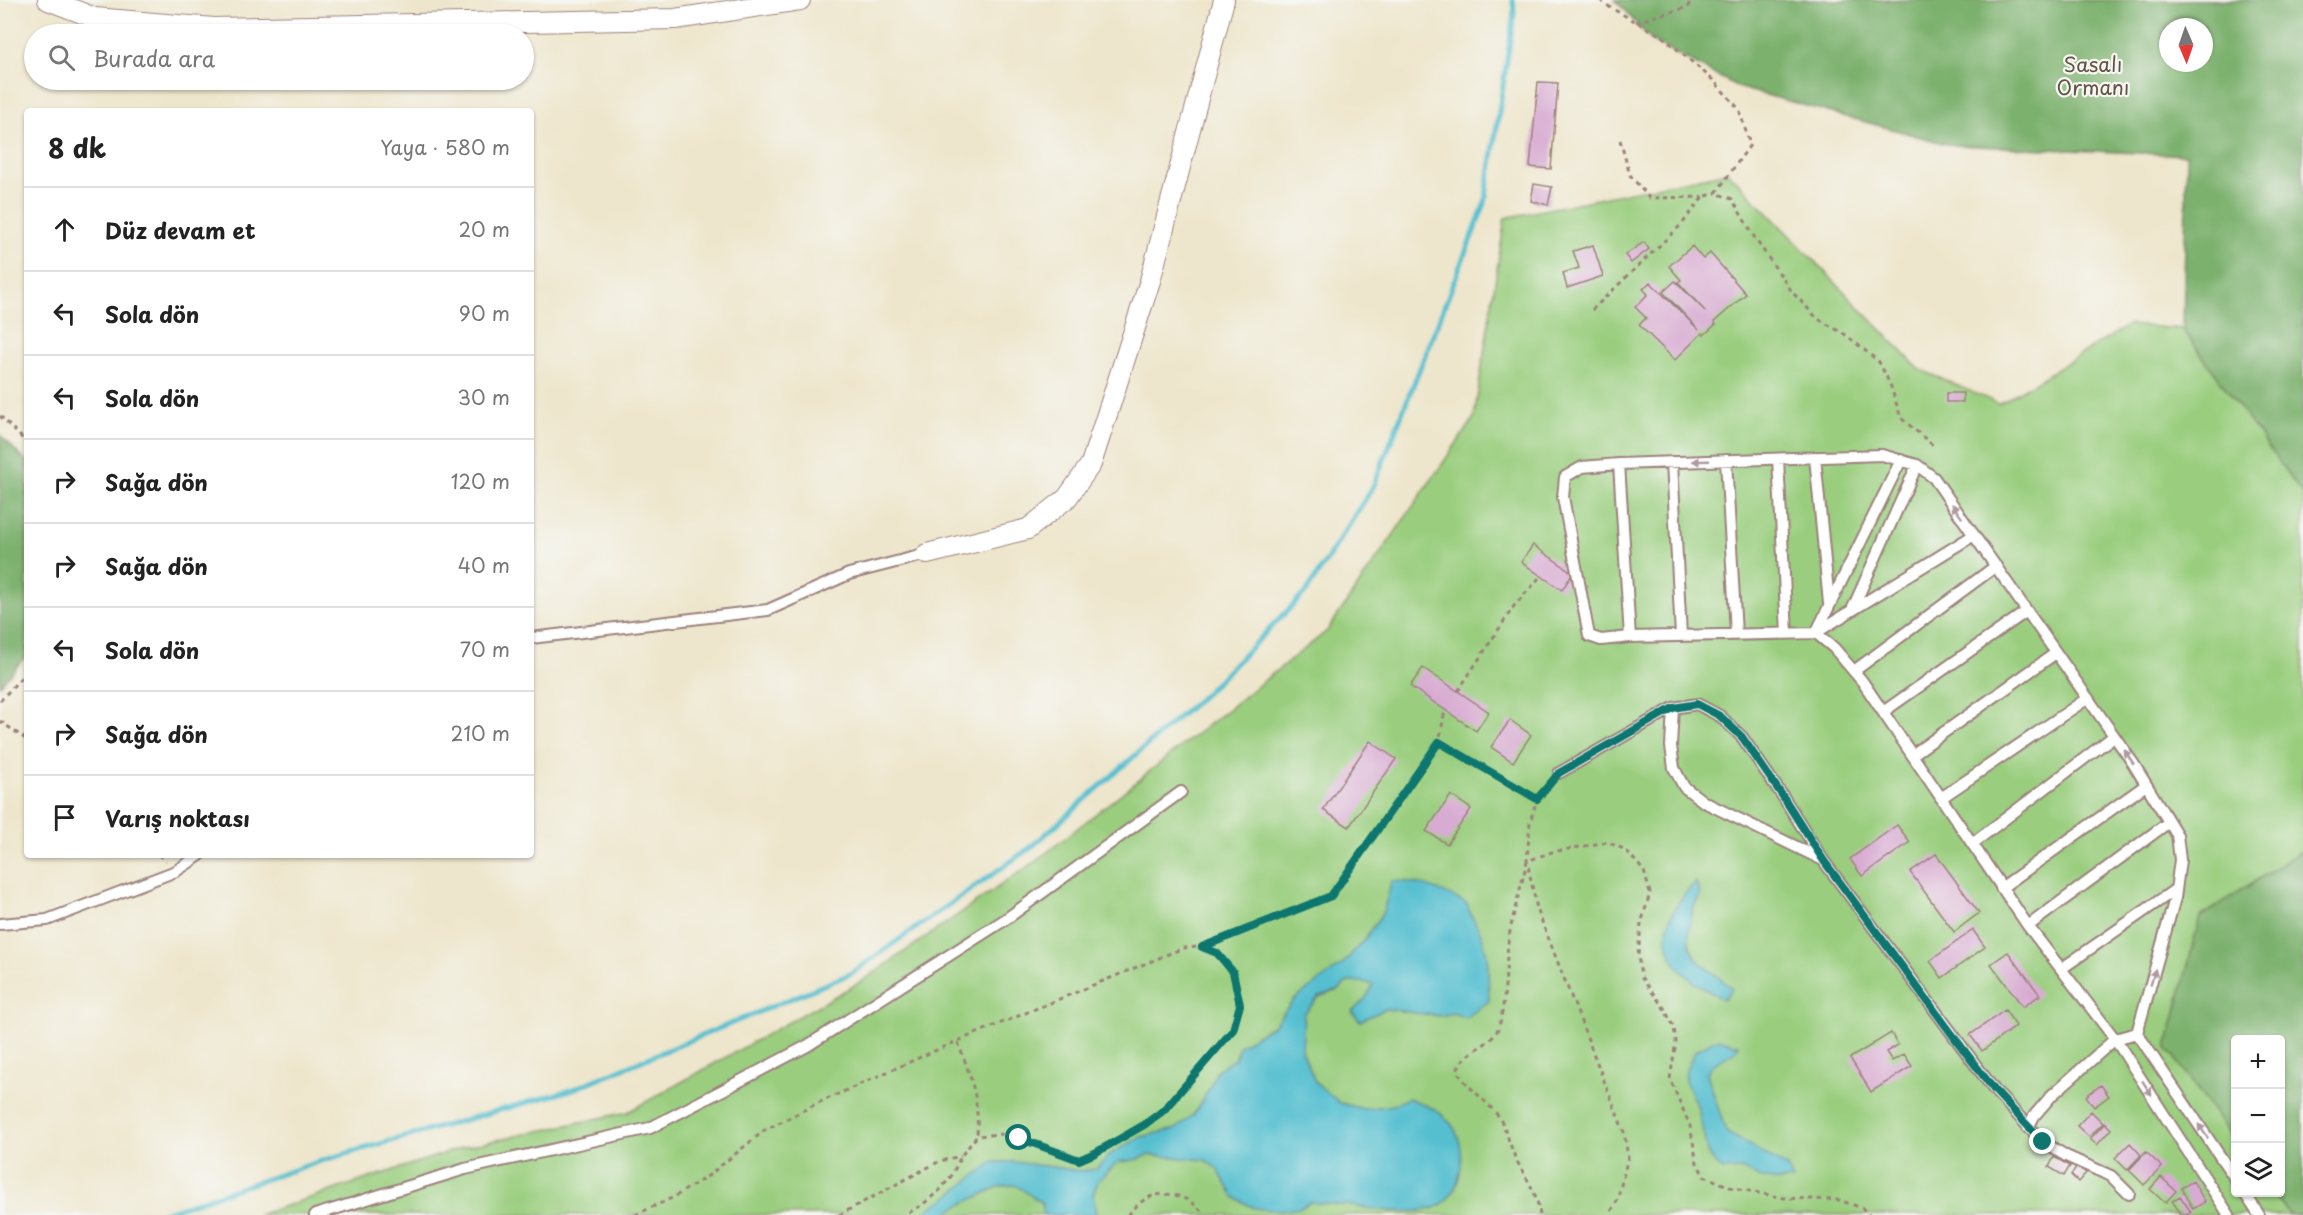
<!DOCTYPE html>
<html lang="tr">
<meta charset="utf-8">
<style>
body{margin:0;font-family:"Playpen Sans",sans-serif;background:#f2f2f2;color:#222}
.controls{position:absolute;right:18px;bottom:18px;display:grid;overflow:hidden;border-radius:6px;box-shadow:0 2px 4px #0004}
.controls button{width:54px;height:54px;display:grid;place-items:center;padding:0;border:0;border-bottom:2px solid #e0e0e0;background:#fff;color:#222;font:30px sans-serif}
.compass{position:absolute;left:2159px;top:18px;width:54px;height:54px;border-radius:50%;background:#fff;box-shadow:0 2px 4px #0004;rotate:178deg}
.stop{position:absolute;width:18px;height:18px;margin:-14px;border:4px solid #0f766e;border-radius:50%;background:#fff}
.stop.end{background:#0f766e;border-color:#fff;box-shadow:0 2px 6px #0008}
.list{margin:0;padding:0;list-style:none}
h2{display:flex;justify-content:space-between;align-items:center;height:78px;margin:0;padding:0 24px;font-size:26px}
h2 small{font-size:20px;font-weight:400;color:#767676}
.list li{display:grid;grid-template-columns:39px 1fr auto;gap:18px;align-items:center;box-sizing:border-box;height:84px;padding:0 24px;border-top:2px solid #e0e0e0}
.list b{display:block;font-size:22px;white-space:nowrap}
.list em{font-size:20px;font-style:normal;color:#767676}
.icon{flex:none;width:33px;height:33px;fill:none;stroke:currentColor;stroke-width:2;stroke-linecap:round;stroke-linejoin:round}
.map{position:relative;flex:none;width:2303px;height:1215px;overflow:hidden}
.search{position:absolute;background:#fff;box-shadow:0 2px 4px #0004;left:24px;top:24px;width:510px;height:66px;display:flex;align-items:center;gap:15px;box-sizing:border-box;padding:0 21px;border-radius:33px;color:#767676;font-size:22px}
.panel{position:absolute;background:#fff;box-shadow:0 2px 4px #0004;left:24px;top:108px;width:510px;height:750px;border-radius:6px}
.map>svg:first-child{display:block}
.green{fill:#9ace7e;stroke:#727654;stroke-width:1.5}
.forest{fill:#7bb16d;stroke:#62684c;stroke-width:1.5;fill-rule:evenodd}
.water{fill:#54bfd0;stroke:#4f6f7e;stroke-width:1.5}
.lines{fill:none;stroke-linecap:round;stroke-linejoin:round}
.stream{stroke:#54bfd0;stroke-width:5}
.building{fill:#d8abd2}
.service-casing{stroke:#9c827c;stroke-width:14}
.minor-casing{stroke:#9c827c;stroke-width:22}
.path{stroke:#9c827c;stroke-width:3;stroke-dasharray:4.5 4.5;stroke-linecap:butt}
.service{stroke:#fff;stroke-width:10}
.minor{stroke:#fff;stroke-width:20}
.oneway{fill:#ae9aa0}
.route{stroke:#0f766e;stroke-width:8}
.labels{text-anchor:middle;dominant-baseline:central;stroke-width:4.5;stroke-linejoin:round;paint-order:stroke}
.park-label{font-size:20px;fill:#625444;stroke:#f6f6f2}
</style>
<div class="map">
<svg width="2303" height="1215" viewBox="0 0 2303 1215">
<rect width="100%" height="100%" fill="#f6f6f2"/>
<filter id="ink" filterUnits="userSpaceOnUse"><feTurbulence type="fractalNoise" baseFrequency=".0167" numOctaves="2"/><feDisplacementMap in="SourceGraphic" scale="12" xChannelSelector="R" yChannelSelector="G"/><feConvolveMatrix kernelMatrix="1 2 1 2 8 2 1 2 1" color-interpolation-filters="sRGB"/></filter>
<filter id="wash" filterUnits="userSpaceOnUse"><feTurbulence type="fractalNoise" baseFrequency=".008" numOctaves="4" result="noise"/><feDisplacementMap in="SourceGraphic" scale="24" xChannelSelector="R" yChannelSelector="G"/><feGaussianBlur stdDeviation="1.35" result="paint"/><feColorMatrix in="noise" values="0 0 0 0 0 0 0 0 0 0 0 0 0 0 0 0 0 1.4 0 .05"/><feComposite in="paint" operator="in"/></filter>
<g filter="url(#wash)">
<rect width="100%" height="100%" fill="#eee6cc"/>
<path class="green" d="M1728,172L1919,369L1999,404L2129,325L2183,329L2303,495V850L2200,917L2167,1047L2235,1142L2236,1192L2273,1193L2290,1215H258L464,1147L628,1112L862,981L1036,861L1327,631L1474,418L1505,218Z"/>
<path class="forest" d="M1615,0H2303V495L2183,329L2187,155L1950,145L1740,88L1652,41ZM2168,27H2204V63H2168Z
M0,435L27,462V655L0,685Z
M2303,850V1215H2290L2273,1193L2280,1192V1040H2236L2235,1142L2167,1047L2200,917Z"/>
<path class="water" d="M1392,881C1421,881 1442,891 1467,904C1470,916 1477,924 1481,934C1490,955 1488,979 1489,1001L1466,1018L1453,1013L1440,1016L1385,1009L1360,1021L1352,1012L1366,998L1373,985L1364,982H1347L1339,990L1319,997L1304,1014L1302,1050L1315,1082L1340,1103L1364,1109L1393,1105L1408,1098C1426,1105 1442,1110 1453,1127C1469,1150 1462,1197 1435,1208C1409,1215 1379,1210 1352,1206C1339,1204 1325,1204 1311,1202L1300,1208L1280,1211L1254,1208L1234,1197L1218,1170L1206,1160L1149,1155L1135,1160L1118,1162L1098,1181L1093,1195L1096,1215H1044L1042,1203L1015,1185L998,1187L956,1207L945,1215H919L946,1198L993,1162H1015L1082,1171L1096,1169L1110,1154L1141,1137L1176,1129L1194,1114L1209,1089L1217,1070L1235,1059L1239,1046L1274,1025L1294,1000L1344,963L1366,937L1383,912Z
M1696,882L1700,895C1690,911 1683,940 1696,958C1704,968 1722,978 1732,989L1724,999C1664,972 1646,931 1696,882Z
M1717,1039L1739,1045C1730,1061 1716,1055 1707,1074L1726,1132L1787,1167L1793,1180L1779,1181L1761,1178L1741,1169L1722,1170L1708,1155L1698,1108L1685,1081L1686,1070L1696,1050Z"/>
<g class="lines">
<path class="stream" d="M157,1215L324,1160L571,1090L850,974L1030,848L1206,693L1307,591L1373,487L1485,203L1514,14L1513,0"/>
</g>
<g id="blocks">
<path class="building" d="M1538,82L1558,83L1551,169L1530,167Z
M1534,184L1552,187L1548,205L1531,201Z
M1644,242L1649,249L1631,263L1625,255Z
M1593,245L1603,276L1567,288L1563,273L1579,268L1573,251Z
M1692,246L1703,259L1710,253L1746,294L1714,322L1716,324L1704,335L1702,333L1675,360L1639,325L1646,318L1635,307L1648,294L1643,289L1650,282L1699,330L1663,292L1675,281L1706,312L1678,282L1681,280L1669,266Z
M1946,393H1963V402H1946Z
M1533,545L1573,573L1562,590L1521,562Z
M1423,668L1489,712L1476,731L1410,686Z
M1510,720L1531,735L1513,762L1491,747Z
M1370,741L1396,759L1349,827L1323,810Z
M1451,795L1471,809L1447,844L1426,831Z
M1897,825L1910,842L1862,876L1850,859Z
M1936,854L1979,913L1954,932L1910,872Z
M1973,930L1985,947L1942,978L1930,961Z
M2008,952L2040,995L2023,1007L1991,964Z
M2005,1010L2016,1026L1982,1051L1970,1035Z
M1891,1033L1898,1045L1886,1052L1892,1061L1904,1054L1912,1066L1871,1092L1850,1058Z
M2101,1085L2109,1096L2094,1107L2086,1096Z
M2091,1111L2103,1123L2089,1137L2077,1126Z
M2105,1123L2111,1129L2097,1145L2090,1139Z
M2130,1143L2141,1155L2127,1170L2115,1158Z
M2146,1152L2162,1167L2144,1185L2129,1170Z
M2054,1157L2070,1166L2064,1176L2049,1167Z
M2078,1166L2086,1173L2078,1182L2071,1175Z
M2161,1177L2176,1191L2165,1203L2150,1189Z
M2193,1181L2205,1202L2193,1209L2181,1188Z
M2180,1196L2191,1212L2186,1215H2182L2172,1201Z"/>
</g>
</g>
<g filter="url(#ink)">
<use href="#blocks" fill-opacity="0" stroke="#9c827c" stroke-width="1.5"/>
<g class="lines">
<g class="service-casing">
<path id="service" d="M1815,457L1829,603
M1778,459L1787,633
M1726,460L1736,634
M1672,462L1681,636
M1619,464L1630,637
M1852,610L1917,465
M1817,632L1974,535
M1816,633L1901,460
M531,638L768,610L849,574L927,554
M1854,671L1996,566
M1673,708L1671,746L1674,768L1684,787L1704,802L1823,860
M1883,712L2027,611
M1912,755L2056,653
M1559,773L1673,708L1697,704L1720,716L1742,737L1784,798L1823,860L1995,1091L2043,1142L2066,1156L2111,1176L2129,1194
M1941,798L2088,698
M1972,844L2114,736
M2001,888L2146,785
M0,924L47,920L176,871L200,855
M2028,926L2169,822
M2061,969L2176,889
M2028,1128L2034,1116L2052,1095L2115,1039L2137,1033
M2244,1192L2259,1215
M315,1215L465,1169L650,1128L807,1046L1006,919L1181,792
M2229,1215L2115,1039L2028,926L1862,681L1834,648L1816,633L1630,637L1601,640L1589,636L1563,497L1565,477L1582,467L1619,464L1882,455L1917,465L1934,478L2133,763L2177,835L2180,860L2175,898L2137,1033L2236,1180"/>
</g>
<g class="minor-casing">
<path id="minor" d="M48,0L95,18L214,28L675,19L800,0
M927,554L1028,529L1067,498L1091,464L1150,281L1224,0"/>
</g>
<path class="path" d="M1600,0L1611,8L1662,36L1714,81L1739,109L1750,145L1716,193L1732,199L1756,240L1793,293L1818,319L1846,335L1879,362L1890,384L1901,418L1935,447
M1636,22L1688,7L1690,0
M1620,140L1630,175L1649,198L1703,197
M1592,310L1682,224L1703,197L1716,193
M0,416L27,443
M1458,691L1514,606L1541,576
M0,701L27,671
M0,721L27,740
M1439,742L1537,799
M1550,783L1537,799L1530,822L1527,861L1537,909L1624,1132L1628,1157L1617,1201L1609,1215
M159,855L166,861
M1202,947L1331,896L1439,742L1445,710
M958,1042C971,1078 979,1096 977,1136
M635,1215L674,1197L708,1176L765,1130L820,1102L941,1048L1183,948L1202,947L1217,953L1233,972L1241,1004L1233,1030L1164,1110L1145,1125L1095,1153L1079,1159L1019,1138L1000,1134L977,1136L961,1156L952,1175L940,1190L922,1205L905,1215
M839,1215L940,1161L961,1156
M1128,1215C1134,1209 1138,1203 1146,1199C1165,1188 1193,1197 1204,1215
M1540,1215C1536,1190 1529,1184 1518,1163C1509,1147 1507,1126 1495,1112C1481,1096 1468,1089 1457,1070C1467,1048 1488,1048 1497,1031C1505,1016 1506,964 1508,943C1512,916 1521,888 1527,861L1552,852L1607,842L1626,850L1644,871L1650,893L1641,924L1638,955L1641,977L1664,1008L1674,1028L1676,1041L1670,1079L1690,1126L1697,1163L1704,1176L1730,1187L1784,1198L1839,1200L1862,1208L1870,1215"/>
<use href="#service" class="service"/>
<use href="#minor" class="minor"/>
</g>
<defs><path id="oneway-solid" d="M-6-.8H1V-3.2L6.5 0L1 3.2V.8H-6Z" transform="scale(1.5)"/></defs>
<g class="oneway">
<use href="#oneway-solid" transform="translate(1701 461) rotate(178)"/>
<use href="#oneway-solid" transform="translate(1957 511) rotate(-125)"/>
<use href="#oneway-solid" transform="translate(2129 757) rotate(-124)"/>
<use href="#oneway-solid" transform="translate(2153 977) rotate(-74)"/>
<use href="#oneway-solid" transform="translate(2147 1088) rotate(57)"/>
<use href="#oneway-solid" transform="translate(2203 1131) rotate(-124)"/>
</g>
</g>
<g class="lines" filter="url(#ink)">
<path class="route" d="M1019,1138L1079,1160L1095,1153L1144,1125L1164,1110L1233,1030L1240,1005L1233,972L1217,953L1202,947L1331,896L1439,742L1537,799L1559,773L1673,708L1697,704L1720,716L1742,737L1784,798L1824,861L1963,1049L1995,1091L2043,1142"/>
</g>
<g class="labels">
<g class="park-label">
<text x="2093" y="64">Sasalı<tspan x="2093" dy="23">Ormanı</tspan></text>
</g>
</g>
</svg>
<div class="controls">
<button>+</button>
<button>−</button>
<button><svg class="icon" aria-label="layers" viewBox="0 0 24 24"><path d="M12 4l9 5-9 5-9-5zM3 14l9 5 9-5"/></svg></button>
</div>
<svg class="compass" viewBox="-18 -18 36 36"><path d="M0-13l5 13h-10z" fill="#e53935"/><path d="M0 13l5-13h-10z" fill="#767676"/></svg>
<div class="stop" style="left:1019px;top:1138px"></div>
<div class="stop end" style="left:2043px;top:1142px"></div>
<div class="search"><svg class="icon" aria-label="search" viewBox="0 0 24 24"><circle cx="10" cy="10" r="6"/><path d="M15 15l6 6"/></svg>Burada ara</div>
<section class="panel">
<h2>8 dk<small>Yaya · 580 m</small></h2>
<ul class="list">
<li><svg class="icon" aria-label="ahead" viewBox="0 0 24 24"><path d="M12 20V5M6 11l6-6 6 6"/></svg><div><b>Düz devam et</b></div><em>20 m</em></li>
<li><svg class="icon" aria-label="left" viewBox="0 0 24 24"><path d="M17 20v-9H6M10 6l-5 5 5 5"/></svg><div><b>Sola dön</b></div><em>90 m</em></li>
<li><svg class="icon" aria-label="left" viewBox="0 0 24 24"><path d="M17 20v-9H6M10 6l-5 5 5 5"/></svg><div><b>Sola dön</b></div><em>30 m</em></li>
<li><svg class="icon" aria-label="right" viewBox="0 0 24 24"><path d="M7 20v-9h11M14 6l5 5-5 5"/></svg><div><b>Sağa dön</b></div><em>120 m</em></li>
<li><svg class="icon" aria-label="right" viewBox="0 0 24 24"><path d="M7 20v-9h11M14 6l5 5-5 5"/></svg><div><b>Sağa dön</b></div><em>40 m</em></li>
<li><svg class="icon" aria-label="left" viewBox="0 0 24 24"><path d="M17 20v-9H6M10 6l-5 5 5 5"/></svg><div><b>Sola dön</b></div><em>70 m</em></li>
<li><svg class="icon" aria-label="right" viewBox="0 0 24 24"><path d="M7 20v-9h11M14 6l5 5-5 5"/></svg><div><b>Sağa dön</b></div><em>210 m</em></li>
<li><svg class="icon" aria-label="arrive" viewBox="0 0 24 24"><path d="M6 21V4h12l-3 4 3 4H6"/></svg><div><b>Varış noktası</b></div></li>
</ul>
</section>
</div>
